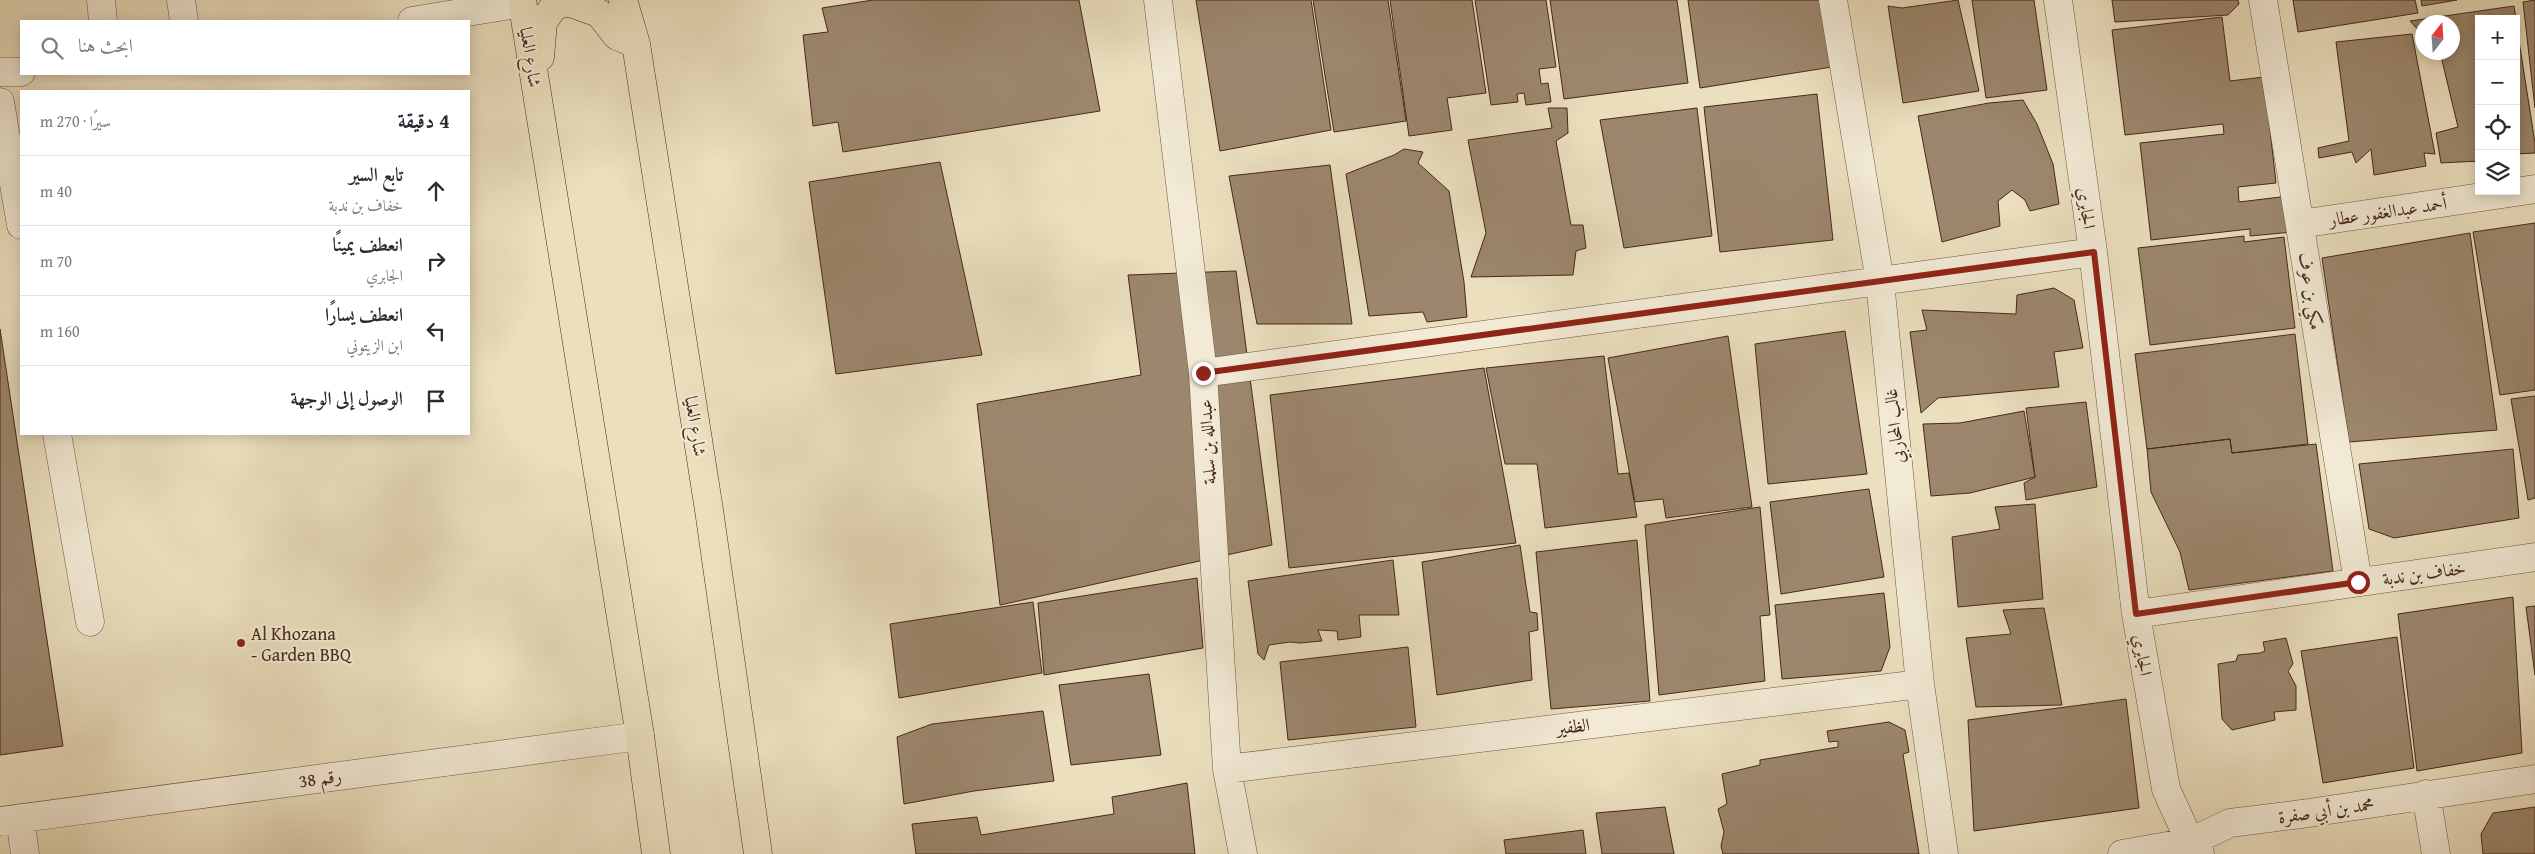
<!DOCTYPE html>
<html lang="ar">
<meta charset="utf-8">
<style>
body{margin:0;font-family:"Gentium Book Plus",Amiri,serif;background:#f7f7f7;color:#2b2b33;direction:rtl}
.controls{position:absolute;right:15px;top:15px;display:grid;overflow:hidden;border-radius:0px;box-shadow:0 2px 12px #0003}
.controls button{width:45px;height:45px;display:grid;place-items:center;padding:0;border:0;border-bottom:1px solid #e1e1e2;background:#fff;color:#2b2b33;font:25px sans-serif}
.compass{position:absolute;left:2415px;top:15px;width:45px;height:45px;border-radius:50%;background:#fff;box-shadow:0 2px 12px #0003;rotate:17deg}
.stop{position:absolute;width:15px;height:15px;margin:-11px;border:4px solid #8f2418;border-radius:50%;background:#fff}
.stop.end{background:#8f2418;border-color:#fff;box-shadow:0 1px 5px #0008}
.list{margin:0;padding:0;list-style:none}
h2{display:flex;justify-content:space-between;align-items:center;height:65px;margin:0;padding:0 20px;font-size:21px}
h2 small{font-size:16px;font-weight:400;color:#7c7c81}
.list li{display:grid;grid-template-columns:32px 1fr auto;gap:15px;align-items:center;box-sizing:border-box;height:70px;padding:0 20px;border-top:1px solid #e1e1e2}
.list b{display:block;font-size:19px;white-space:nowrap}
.list p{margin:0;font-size:16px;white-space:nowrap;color:#7c7c81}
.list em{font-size:16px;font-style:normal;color:#7c7c81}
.icon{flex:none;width:28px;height:28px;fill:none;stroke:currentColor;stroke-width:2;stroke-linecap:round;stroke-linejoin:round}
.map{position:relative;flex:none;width:2535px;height:854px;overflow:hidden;direction:ltr}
.search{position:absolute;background:#fff;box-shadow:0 2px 12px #0003;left:20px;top:20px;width:450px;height:55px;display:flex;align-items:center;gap:12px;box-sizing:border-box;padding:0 18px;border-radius:0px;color:#7c7c81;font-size:19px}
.panel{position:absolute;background:#fff;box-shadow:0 2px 12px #0003;left:20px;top:90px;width:450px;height:345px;border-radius:0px;direction:rtl}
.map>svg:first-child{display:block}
.building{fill:#9c876e;stroke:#472818}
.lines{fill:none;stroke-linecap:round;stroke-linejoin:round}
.minor-casing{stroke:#705642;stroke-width:29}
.major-casing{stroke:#472818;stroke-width:29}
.minor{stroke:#f2ead5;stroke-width:28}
.major{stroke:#ebdfbe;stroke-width:28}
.route{stroke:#8f2418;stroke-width:6}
.poi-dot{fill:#8f2418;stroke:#f2ead5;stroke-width:2}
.labels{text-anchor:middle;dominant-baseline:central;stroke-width:4;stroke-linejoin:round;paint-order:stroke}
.street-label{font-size:18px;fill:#472818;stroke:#f2ead5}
.poi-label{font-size:18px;fill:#472818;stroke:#f2ead5;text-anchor:start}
</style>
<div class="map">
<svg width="2535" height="854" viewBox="0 0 2535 854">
<rect width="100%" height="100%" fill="#ebdfbe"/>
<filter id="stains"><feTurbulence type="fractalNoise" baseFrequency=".004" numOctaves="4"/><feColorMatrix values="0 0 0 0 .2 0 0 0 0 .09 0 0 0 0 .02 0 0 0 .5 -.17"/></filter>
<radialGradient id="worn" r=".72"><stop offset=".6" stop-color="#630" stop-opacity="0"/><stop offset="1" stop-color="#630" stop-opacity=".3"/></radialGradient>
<path class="building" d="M873,0H1079L1100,111L843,152L838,122L813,126L803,35L828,32L822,8Z
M1196,0H1311L1331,130L1220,151Z
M1313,0H1388L1406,121L1334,132Z
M1390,0H1472L1486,93L1447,98L1452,130L1409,136Z
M1475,0H1546L1556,67L1539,69L1541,84L1548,83L1551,102L1526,105L1524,93L1517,94L1518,102L1491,105Z
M1550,0H1677L1688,83L1564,99Z
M1688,0H1821L1832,67L1700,88Z
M1958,0L1979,91L1903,103L1888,6L1902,8Z
M1972,0H2034L2047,90L1986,98Z
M2112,0H2238L2239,4L2228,15L2115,22Z
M2293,0H2415L2418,13L2298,32Z
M2421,0H2457L2422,6Z
M2535,0V108L2523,2Z
M2514,6L2516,19H2479V161L2441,163L2436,133L2458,127L2440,52H2452V22H2422V34L2410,21Z
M2222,17L2230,81L2264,77L2276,183L2238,187L2239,202L2289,196L2293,232L2250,236V229L2151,240L2140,143L2224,134L2223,124L2125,135L2112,30Z
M2516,22L2535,143V153L2516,154Z
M2412,34L2435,154L2424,153L2426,166L2374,175L2371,149L2356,163L2352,152L2319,158L2318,148L2349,141L2336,42Z
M1817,94L1833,240L1720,252L1704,107Z
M2023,100L2037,124L2053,164L2059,204L2030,211L2025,200L2012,190L1998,201L2000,226L1942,242L1918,116L1989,103Z
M1548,108H1567L1568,133L1556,141L1571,225H1583L1586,248L1576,251L1573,275L1471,277L1486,233L1468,140L1552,128Z
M1697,108L1712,236L1624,248L1600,120Z
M1404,149L1423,152L1418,163L1449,191L1464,282L1467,317L1427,322L1423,312L1369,316L1346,174L1394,155Z
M940,162L982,355L836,374L809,182Z
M1330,165L1352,324H1257L1229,176Z
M2535,223V390L2500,395L2473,232Z
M2470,233L2497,430L2349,442L2322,258Z
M2244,236V242L2284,237L2295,328L2150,345L2138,248Z
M1236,271L1272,545L1000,605L977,404L1141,375L1128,275Z
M2054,288L2074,300L2083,348L2054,352L2059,387L1938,398L1921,413L1910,332L1927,330L1922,310L2016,314L2017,295Z
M0,329L63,746L0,755Z
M1845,331L1867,474L1768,484L1755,344Z
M2295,334L2308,444L2232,453L2230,439L2147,449L2135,354Z
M1728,336L1752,507L1666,518L1663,499L1635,502L1608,358Z
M1604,356L1618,474L1629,473L1637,517L1545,528L1537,464H1505L1486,368Z
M1484,368L1516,543L1289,568L1270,395Z
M2535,396V498L2528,500L2511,399Z
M2086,402L2097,487L2026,500L2024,483L2035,477L2026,408Z
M2024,411L2035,477L1970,493L1931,496L1923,424L1960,423Z
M2230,439L2232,453L2316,444L2333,571L2189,590L2180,552L2151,492L2147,449Z
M2513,449L2519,518L2394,538L2369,529L2359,464Z
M1869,489L1884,577L1781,594L1770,502Z
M2035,504L2043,599L1958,607L1952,537L2000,529L1995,507Z
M1760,507L1770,615L1760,616L1765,681L1659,695L1645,525Z
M1637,540L1650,701L1551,709L1536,552Z
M1520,545L1530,612L1537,613L1538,630L1529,632L1532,680L1437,695L1422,562Z
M1393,560L1399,615H1359L1361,637L1338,640L1337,631L1318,630L1322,641L1300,643L1290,642L1269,645L1264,660L1258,654L1248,581Z
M1197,578L1203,648L1044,675L1038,603Z
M1884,593L1890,647L1881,671L1782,679L1775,605Z
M2513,597L2522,753L2417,771L2398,614Z
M1033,602L1042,673L899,698L890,624Z
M2535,606V675L2526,607Z
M2044,608L2062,705L1976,707L1966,638L2011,634L2003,610Z
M2397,637L2414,768L2323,783L2301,651Z
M2286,638L2293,664L2288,671L2296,686V710L2274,712L2275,720L2232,730L2222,719L2218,664L2236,661L2238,655L2260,653L2265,651L2263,642Z
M1408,647L1416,727L1288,740L1280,662Z
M1149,674L1161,755L1071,765L1059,685Z
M2126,699L2139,808L1974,831L1968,720Z
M1043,711L1054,781L974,791L904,804L897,737L932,724Z
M1889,722L1905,730L1909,752L1903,754L1919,854H1723L1721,846L1724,832L1718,809L1727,804L1722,774L1760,765V760L1838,747V741L1829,742L1827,731Z
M1187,783L1195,854H916L912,824L977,817L981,835L1114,814L1112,797Z
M1665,807L1674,854H1602L1596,813Z
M2535,807V854H2483L2481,834L2493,813Z
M1583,830L1586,854H1506L1504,840Z"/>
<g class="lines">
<g class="minor-casing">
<path id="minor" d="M101,0L103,21
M181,0L184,21
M1158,0L1203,373L1227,769L1243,854
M1833,0L1880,282L1920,684L1944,854
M2058,0L2093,252L2136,614L2166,789L2190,842L2200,854
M2263,0L2358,582
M412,21L522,3
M0,72H21
M0,102L21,225
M2300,224L2535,189
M1203,373L2093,252
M57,434L90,622
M2136,614L2535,557
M1227,769L1920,684
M2426,794L2436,854
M20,818L25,854
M0,821L640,736
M2122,854L2190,842L2230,823L2302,814L2535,779"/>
</g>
<g class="major-casing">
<path id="major" d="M522,0L640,736L656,854
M623,0L636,44L709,510L758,854
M540,57L543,22L554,6L568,2L599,13L617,36L636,44"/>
</g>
<use href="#minor" class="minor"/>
<use href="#major" class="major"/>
</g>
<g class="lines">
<path class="route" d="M1203,373L2094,252L2136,614L2358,582"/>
</g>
<circle class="poi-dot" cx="241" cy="643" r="5"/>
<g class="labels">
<g class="street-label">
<text transform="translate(531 57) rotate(81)">شارع العليا</text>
<text transform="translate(2087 208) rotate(82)">الجابري</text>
<text transform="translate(2388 211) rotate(-8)">أحمد عبدالغفور عطار</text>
<text transform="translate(2311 291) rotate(81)">مكي بن عوف</text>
<text transform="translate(696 426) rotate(81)">شارع العليا</text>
<text transform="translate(1894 426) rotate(-96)">غالب المحاربي</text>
<text transform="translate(1207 442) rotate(-93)">عبدالله بن سلمة</text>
<text transform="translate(2424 573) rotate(-8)">خفاف بن ندبة</text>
<text transform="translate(2143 655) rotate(80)">الجابري</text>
<text transform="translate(1573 726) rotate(-7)">الظفير</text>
<text transform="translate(320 778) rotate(-8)">رقم 38</text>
<text transform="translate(2326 810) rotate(-8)">محمد بن أبي صفرة</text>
</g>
<g class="poi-label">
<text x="251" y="633">Al Khozana<tspan x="251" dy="21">- Garden BBQ</tspan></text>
</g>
</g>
<rect width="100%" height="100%" filter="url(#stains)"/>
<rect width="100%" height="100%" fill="url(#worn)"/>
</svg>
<div class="controls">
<button>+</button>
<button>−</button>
<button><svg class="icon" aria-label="locate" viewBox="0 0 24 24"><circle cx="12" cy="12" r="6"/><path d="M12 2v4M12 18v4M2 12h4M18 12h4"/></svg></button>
<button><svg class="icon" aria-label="layers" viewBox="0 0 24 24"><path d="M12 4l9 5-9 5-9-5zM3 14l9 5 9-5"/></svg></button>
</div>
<svg class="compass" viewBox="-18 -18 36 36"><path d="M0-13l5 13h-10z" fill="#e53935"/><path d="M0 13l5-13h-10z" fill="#7c7c81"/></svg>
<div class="stop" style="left:2358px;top:582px"></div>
<div class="stop end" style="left:1203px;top:373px"></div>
<div class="search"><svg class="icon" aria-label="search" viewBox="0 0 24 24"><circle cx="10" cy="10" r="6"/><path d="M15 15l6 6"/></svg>ابحث هنا</div>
<section class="panel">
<h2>4 دقيقة<small>سيرًا · 270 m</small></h2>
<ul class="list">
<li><svg class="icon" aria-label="ahead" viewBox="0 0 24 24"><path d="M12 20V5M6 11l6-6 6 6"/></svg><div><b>تابع السير</b><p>خفاف بن ندبة</p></div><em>40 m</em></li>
<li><svg class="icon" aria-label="right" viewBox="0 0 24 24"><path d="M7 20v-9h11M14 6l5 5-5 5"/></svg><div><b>انعطف يمينًا</b><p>الجابري</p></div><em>70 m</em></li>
<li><svg class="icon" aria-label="left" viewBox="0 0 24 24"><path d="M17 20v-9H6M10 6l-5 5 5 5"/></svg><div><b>انعطف يسارًا</b><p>ابن الزيتوني</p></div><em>160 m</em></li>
<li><svg class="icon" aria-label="arrive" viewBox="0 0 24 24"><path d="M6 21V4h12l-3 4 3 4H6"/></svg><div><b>الوصول إلى الوجهة</b></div></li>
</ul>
</section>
</div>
